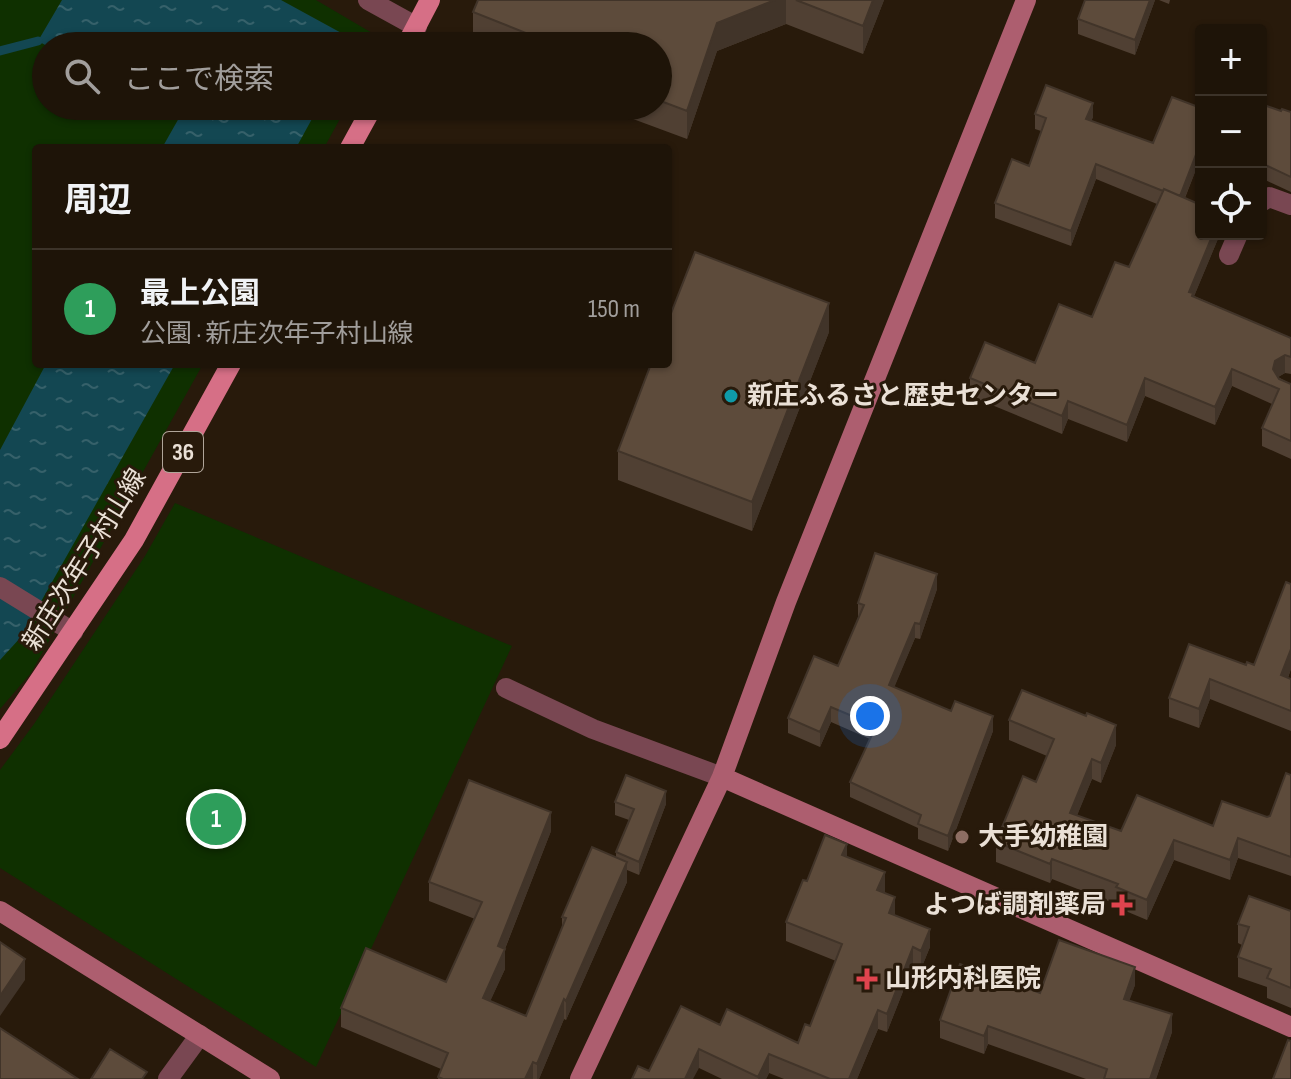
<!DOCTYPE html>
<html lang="ja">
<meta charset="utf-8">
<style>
body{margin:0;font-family:"Sofia Sans Condensed","Noto Sans JP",sans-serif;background:#261d12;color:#f1f3f6}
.controls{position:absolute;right:24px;top:24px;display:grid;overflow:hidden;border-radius:8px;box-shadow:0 2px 6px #0004}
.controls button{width:72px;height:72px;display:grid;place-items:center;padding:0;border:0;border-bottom:2px solid #3c3329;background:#1e1408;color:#f1f3f6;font:40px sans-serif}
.you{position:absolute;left:870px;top:716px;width:28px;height:28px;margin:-20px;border:6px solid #fff;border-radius:50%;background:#1a73e8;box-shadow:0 0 0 12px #1a73e833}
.badge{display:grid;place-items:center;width:52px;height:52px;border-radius:50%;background:#71d25e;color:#fff;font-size:26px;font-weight:700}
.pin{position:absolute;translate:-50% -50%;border:4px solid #fff;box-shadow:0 2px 8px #0006}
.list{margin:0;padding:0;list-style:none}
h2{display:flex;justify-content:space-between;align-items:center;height:104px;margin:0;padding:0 32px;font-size:34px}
h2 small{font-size:26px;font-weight:400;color:#a19e9c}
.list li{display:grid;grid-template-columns:52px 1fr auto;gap:24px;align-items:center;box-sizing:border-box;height:120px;padding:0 32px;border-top:2px solid #3c3329}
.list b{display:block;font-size:30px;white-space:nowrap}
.list p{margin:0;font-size:26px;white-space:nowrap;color:#a19e9c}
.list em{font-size:26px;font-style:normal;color:#a19e9c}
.icon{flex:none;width:44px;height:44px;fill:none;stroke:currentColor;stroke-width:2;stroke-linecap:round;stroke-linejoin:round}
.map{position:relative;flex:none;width:1291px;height:1079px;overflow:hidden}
.search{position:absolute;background:#1e1408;box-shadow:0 2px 6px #0004;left:32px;top:32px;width:640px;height:88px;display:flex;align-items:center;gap:20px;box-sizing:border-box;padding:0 28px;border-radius:44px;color:#a19e9c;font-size:30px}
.panel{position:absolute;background:#1e1408;box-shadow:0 2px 6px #0004;left:32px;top:144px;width:640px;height:224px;border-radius:8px}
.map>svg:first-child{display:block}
.green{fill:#0f3000}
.water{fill:url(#water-ripples)}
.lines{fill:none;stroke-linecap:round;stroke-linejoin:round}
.stream{stroke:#134752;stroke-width:9}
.street{stroke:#794752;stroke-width:20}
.secondary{stroke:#ad5e6f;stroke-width:20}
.primary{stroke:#d66f86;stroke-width:20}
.wall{fill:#504033}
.shaded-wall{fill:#413429}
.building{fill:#5d4b3b;stroke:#413429;stroke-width:2}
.culture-dot{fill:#0f9aa8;stroke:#281a0b;stroke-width:3}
.education-dot{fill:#8d6e63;stroke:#281a0b;stroke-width:3}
.health-dot{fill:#e0444e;stroke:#281a0b;stroke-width:3}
.labels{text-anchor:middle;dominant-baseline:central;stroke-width:6;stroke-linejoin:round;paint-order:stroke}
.shield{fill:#281a0b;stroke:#b0a599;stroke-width:2}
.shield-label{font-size:24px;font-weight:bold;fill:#eae0d6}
.poi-label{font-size:26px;font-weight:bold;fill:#eae0d6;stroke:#281a0b;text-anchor:start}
.street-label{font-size:26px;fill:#eae0d6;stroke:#281a0b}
</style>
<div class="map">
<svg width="1291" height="1079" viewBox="0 0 1291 1079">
<defs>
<pattern id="water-ripples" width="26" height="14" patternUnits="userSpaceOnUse" patternTransform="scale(2)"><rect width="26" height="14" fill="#134752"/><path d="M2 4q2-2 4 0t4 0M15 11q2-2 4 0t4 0" fill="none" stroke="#36616a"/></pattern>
</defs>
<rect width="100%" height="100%" fill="#281a0b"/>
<path class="green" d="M0,0H316L384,40L381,46H46V106H347L324,148H36V364H203L31,673L0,709Z
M175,503L512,646L316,1067L0,868V770L34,724L145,556Z"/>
<path class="water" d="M62,0H281L356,41L353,46H47L38,41Z
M158,106H319L296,148H162L179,118Z
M46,364H175L21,637L0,660V450Z"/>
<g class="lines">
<path class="stream" d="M0,51L38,41"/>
<path class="street" d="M368,0L417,27
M1261,202L1269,197L1291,205
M1229,255L1238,234
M0,587L73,632
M506,688L593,729L722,777
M168,1079L200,1035"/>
<path class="secondary" d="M722,777L1291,1027
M0,911L270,1079
M580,1079L722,777L786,602L1026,0"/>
<path class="primary" d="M406,46L430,0
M350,148L373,106
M0,739L134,540L231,364"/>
</g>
<path class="wall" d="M478,0H884L863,54L786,24L717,51L687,139L598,106H658V46H488L473,40V12Z
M1085,0H1155L1135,55L1078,34V19Z
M1159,0H1170L1169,4Z
M1261,104L1281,111L1291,112V192L1261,178Z
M1201,108V168L1197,167L1185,198L1201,234H1220L1194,296L1291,338V374L1285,373L1278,377L1291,384V459L1262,446V428L1272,404L1232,386L1215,425L1145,396L1127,442L1068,419L1062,434L970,396V378L1035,363L1092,317L1129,267L1157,204L1096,179L1071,246L995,218V203L1029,166L1041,131L1035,129V114L1093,117L1091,121L1153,143Z
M829,332L752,531L618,480V451Z
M1291,584V669L1288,678L1291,679V731L1210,699L1199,728L1169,717V698L1189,644L1246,665H1254Z
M937,589L920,639L915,638L894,687L993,731L948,851L918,839V828L850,797V782L870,739L831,722L820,747L788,733V718L838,666L858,618V603Z
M1009,720L1116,745L1101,783L1092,779L1077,815L1121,831L1213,826L1267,817L1270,816L1291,775V876L1238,858L1230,880L1174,860L1147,920L1116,907V904L1052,879L1050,883L996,862V842L1036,782L1047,756L1009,740Z
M615,802L666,804L639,875L627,870V882L566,1020L564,1019L539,1079H438L441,1069L341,1027V1008L446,982L475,919L429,901V882L551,831L505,949V969L490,1001L526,1016L562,928V917L616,857V852L629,820L615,815Z
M847,857L885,891L884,893L895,915L930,947L921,969L913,966L887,1032L878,1029L857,1079H784L769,1073L766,1079H722L699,1068L649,1071L720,1025L798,1043L810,1026L836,961L786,941V922L807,881Z
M1291,911V1008L1267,998V987L1238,977V957L1242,945L1238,943V924Z
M1135,985L1129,1000L1172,1032L1156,1079H1086L988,1044L984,1054L940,1038V1020L1040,993Z"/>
<path class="shaded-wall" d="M775,0H786V24L717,51L687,139V111L717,23Z
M873,0H884L863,54V26Z
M1150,0H1155L1135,55V40Z
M1093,103V117L1086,134V119Z
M1197,152V167L1179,212V198Z
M1096,164V179L1071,246V231Z
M1213,234H1220L1193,299L1189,292Z
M829,303V332L752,531V502Z
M1285,355V373L1275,379L1273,369L1275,361Z
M1232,369V386L1215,425V407Z
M1145,378V396L1127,442V425Z
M1068,401V419L1062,434V416Z
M937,574V589L920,639V624Z
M915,623V638L889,700V685Z
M1291,649V669L1281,695V675Z
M1210,679V699L1199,728V709Z
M831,707V722L820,747V732Z
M993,716V731L948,851V836Z
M1116,725V745L1101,783V763Z
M1092,759V779L1070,833V813Z
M666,791V804L639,875V862Z
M551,812V831L504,951L505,949V969L483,1017V998L498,946Z
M1238,838V858L1230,880V860Z
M1174,840V860L1147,920V900Z
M847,844V862L842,855Z
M1052,859V879L1050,883V864Z
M627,862V882L566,1020V1001Z
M885,872V891L877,909V890Z
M895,897V916L889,913Z
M930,929V947L921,969V951Z
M913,947V966L887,1032V1014Z
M25,959V980L0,1016V996Z
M1135,967V985L1124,1016V999Z
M564,999V1019L539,1079H537V1064Z
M878,1010V1029L857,1079H849Z
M1172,1014V1032L1156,1079H1150Z
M988,1026V1044L984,1054V1036Z
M699,1049V1068L693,1079H685Z
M769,1054V1073L766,1079H758Z
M533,1062V1079H525Z"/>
<path class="building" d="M478,0H775L717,23L687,111L658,100V46H522L526,33L473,12Z
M796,0H873L863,26Z
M1085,0H1150L1135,40L1078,19Z
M1046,85L1093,103L1086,119L1153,143L1172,97L1201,108V153L1197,152L1180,196L1164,189L1163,191L1096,164L1071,231L995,203L1012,159L1029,166L1046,118L1035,114Z
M1261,104L1281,111L1282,109L1291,112V177L1261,163Z
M1164,189L1201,205V234H1213L1189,292L1193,293L1192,296L1291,338V357L1285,355L1275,361L1273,369L1279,379L1291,384V441L1262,428L1279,389L1232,369L1215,407L1145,378L1127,425L1068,401L1062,416L970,378L985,342L1035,363L1059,304L1092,317L1115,262L1129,267Z
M695,252L829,303L752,502L618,451L651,364H668V321Z
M875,553L937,574L920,624L915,623L889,685L951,711L955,701L993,716L948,836L918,824L921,815L850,782L876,726L831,707L820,732L788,718L814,656L838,666L864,605L858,603Z
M1286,582L1291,584V649L1281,675L1291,679V711L1210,679L1199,709L1169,698L1189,644L1246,665L1247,662L1254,665Z
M1022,690L1086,716L1087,713L1116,725L1101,763L1092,759L1070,813L1121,831L1137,795L1213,826L1222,801L1267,817L1270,816L1286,773L1291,775V857L1238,838L1230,860L1174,840L1147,900L1116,887L1118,884L1052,859L1050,864L996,842L1023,776L1036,782L1054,739L1009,720Z
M626,775L666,791L639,862L616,852L634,809L615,802Z
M469,780L551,812L498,946L505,949L483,998L526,1016L566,918L562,917L592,847L627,862L566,1001L564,999L537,1064L533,1062L525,1079H443L438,1077L448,1053L341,1008L366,948L446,982L482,902L429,882Z
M825,835L847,844L842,855L885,872L877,890L895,897L889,913L930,929L921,951L913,947L887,1014L878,1010L849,1079H830L769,1054L758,1077L699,1049L685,1079H632L638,1066L649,1071L681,1006L720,1025L727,1009L798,1043L805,1024L810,1026L842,944L786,922L803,880L807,881Z
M1249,896L1291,911V988L1267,978L1271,969L1238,957L1249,927L1238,924Z
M1059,940L1135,967L1124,999L1172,1014L1150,1079H1104L1107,1069L988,1026L984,1036L940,1020L960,964L1040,993Z
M0,942L25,959L0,996Z
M0,1028L78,1079H0Z
M1288,1040L1291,1041V1079H1273Z
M110,1049L147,1072L142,1079H91Z"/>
<circle class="culture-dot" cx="731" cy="396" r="8"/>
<circle class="education-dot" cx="962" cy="837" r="8"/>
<g class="health-dot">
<path d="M1118 893h8v8h8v8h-8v8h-8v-8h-8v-8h8z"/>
<path d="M863 967h8v8h8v8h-8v8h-8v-8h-8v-8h8z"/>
</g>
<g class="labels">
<rect class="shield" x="163" y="432" width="40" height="40" rx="6"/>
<g class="shield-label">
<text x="183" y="452">36</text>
</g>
<g class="poi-label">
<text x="747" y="396">新庄ふるさと歴史センター</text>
<text x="978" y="837">大手幼稚園</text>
<text x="1106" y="905" text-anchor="end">よつば調剤薬局</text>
<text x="885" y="979">山形内科医院</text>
</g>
<g class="street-label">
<text transform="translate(85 560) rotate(-58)">新庄次年子村山線</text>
</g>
</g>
</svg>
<div class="controls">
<button>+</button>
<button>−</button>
<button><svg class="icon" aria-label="locate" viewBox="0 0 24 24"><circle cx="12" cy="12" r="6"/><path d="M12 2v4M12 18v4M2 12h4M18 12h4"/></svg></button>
</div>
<div class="you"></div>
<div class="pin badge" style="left:216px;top:819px;background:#2e9e5b">1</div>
<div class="search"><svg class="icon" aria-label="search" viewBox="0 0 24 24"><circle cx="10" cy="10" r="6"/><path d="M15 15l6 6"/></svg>ここで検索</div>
<section class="panel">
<h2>周辺<small></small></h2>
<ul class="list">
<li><span class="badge" style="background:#2e9e5b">1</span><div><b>最上公園</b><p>公園 · 新庄次年子村山線</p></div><em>150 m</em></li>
</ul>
</section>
</div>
